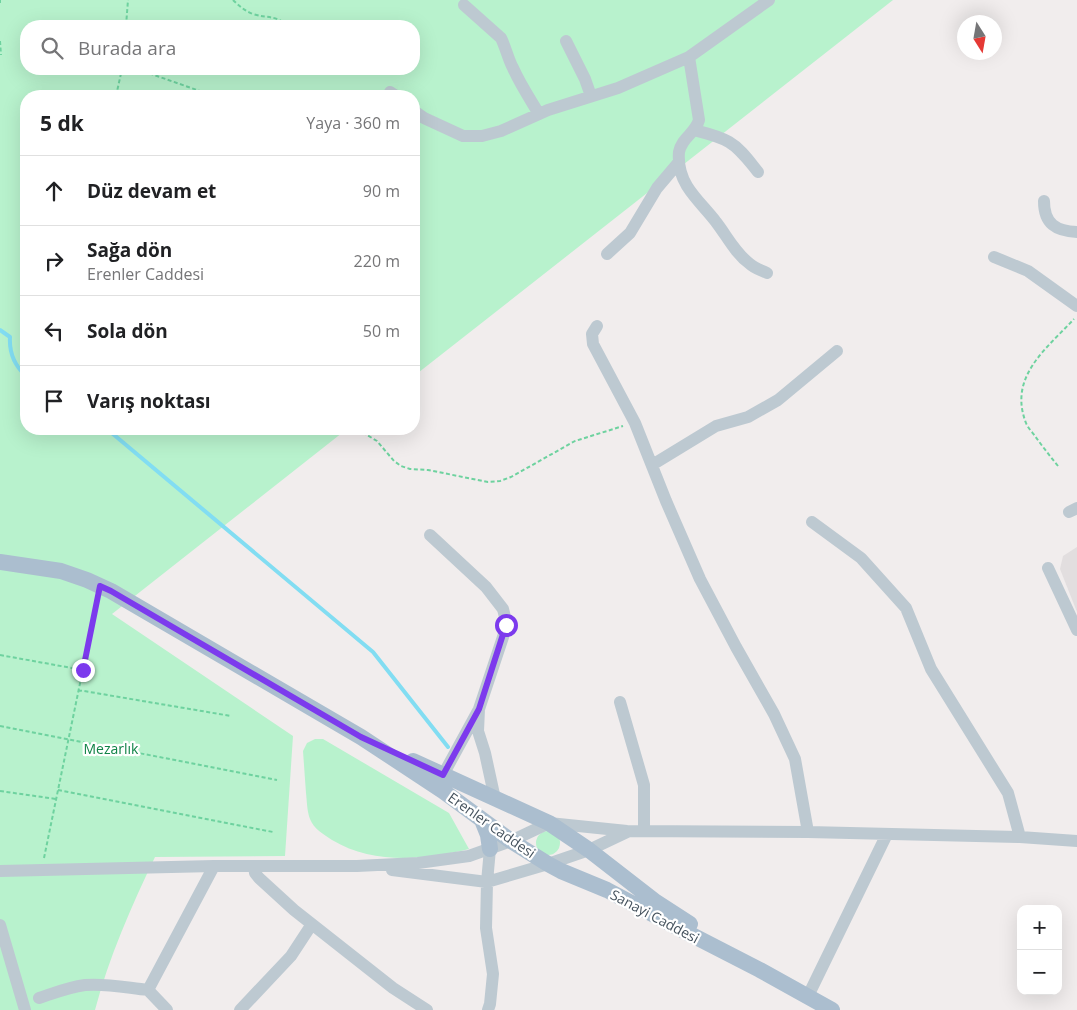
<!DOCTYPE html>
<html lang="tr">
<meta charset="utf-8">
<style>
body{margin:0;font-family:"Open Sans",sans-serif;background:#f6f6f6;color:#202124}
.controls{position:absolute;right:15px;bottom:15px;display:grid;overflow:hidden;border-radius:10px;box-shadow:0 5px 20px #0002}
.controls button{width:45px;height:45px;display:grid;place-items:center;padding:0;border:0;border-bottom:1px solid #e0e0e0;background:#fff;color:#202124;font:25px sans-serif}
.compass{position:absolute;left:957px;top:15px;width:45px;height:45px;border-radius:50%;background:#fff;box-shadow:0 5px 20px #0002;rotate:169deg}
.stop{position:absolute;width:15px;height:15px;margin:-11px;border:4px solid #7c3aed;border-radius:50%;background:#fff}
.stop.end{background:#7c3aed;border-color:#fff;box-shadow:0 1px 5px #0008}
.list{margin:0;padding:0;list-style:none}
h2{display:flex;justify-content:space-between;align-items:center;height:65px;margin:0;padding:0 20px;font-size:21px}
h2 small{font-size:16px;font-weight:400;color:#757577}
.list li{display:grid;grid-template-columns:32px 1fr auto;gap:15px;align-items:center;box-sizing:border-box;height:70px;padding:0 20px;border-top:1px solid #e0e0e0}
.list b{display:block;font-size:19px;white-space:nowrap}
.list p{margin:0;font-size:16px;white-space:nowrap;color:#757577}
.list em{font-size:16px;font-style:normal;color:#757577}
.icon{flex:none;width:28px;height:28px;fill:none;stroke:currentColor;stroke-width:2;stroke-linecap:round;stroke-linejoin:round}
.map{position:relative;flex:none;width:1077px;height:1010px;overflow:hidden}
.search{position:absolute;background:#fff;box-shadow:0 5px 20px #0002;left:20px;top:20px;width:400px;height:55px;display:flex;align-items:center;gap:12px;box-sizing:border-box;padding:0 18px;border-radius:20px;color:#757577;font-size:19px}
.panel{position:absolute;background:#fff;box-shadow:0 5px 20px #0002;left:20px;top:90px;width:400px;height:345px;border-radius:20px}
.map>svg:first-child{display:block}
.education{fill:#e2dedf}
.green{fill:#b8f2cd;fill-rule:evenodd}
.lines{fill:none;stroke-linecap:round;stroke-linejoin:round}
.stream{stroke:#82ddf2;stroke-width:4}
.path{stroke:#6ed29f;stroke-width:2;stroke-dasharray:4 2.5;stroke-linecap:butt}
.minor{stroke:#bdc9d1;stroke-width:12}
.major{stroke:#abbecf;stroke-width:16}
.route{stroke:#7c3aed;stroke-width:6}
.labels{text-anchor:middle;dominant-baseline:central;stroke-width:4.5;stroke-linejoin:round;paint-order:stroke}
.park-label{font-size:14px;fill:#108347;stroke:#fff}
.street-label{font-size:14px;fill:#45525d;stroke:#fff}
</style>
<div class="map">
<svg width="1077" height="1010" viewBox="0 0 1077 1010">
<rect width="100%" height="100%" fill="#f1eded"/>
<path class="education" d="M1077,547V612L1060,569L1063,556Z"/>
<path class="green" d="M0,0H893L414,376V96H26V429H347L112,614L293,736L285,856L155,857C131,907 109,957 95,1010H0ZM26,26H414V69H26Z
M315,739H323L449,813L469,849C424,860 374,865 332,840C323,834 314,829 310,819C307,811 307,802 306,793C305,779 304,765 303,751L307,743Z
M536 843a12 12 0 1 1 24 0a12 12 0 1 1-24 0Z"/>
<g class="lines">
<path class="stream" d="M0,330L10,337C9,353 14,365 26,376
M107,429L373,652L448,747"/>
<path class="path" d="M233,0C239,6 245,11 253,14C268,19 274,14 288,26
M0,3V0
M126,26L128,0
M0,41L1,55
M137,69L214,96
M116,96L122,69
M357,429L377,441L394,461L401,466L410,469L428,470L488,482L500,481L511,477L575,441L623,426
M1058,466C1050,456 1042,446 1035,436C1032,432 1028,428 1026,423C1008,377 1046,349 1074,319
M0,655L83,670
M78,690L231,716
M0,726L277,780
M58,790L273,832
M0,791L56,799
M44,858L97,601"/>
<path class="minor" d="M464,5L501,38C506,48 508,59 513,68C520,84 530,99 539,114
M566,41L585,79L591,96
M689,57L699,120C695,134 682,137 679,152C678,164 681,176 687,186C695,199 707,210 716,222C727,236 735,253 750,264C754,268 761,270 767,273
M390,92L396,96
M414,111L424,118L463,136H482L501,131L548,110L618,88L689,57L769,0
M694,130C706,133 719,136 729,142C741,149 749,161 758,172
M1044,201C1044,224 1056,231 1077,232
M607,254L630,233L657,188L679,162
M994,257L1028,271L1077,306
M597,326L592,334L593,344L635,423L666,501L700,579L736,647L774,714L795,759L808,832
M652,465L716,426L748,417L778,400L837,351
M1069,512L1077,508
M812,522L861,558L906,608L931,669L1008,793L1020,837
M430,535L486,587L503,609L507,625L479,709L478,731L485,753L495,799
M1048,568L1077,630
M620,702L644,785V831
M443,775L478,711
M254,866L255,873L259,878L294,910L393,988L427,1010
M392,870L487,882L548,864L589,850L627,832
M0,871L214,866H357L418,863L469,856L511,841L549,823L627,831L808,832L1020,837L1077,841
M0,925L25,1010
M808,996L887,834
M39,998C54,993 69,987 85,985C106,983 128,988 148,990
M167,1010L148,990L214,866
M240,1010L291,956L312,924
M488,1010L490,1004L493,974L486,928L487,882L490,849"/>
<path class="major" d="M0,562L61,571L87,580L111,591L361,737L443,791L511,841L548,864L561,871L607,890L688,933L760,970L832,1010
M413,761L549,823L589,850L656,902L690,924
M482,820L488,835L490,849"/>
</g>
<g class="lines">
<path class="route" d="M83,670L100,586L111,591L361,737L443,775L479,709L506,625"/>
</g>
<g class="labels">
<g class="park-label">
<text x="111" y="748">Mezarlık</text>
</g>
<g class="street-label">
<text transform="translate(492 825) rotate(35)">Erenler Caddesi</text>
<text transform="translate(655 916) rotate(28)">Sanayi Caddesi</text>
</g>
</g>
</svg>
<div class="controls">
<button>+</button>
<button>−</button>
</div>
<svg class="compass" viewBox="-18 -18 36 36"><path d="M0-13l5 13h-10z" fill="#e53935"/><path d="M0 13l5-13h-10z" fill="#757577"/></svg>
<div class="stop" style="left:506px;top:625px"></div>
<div class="stop end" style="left:83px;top:670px"></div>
<div class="search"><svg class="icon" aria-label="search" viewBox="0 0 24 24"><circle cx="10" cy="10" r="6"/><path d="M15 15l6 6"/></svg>Burada ara</div>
<section class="panel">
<h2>5 dk<small>Yaya · 360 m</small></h2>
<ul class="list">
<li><svg class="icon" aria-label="ahead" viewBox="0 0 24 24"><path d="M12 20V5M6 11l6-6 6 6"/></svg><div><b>Düz devam et</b></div><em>90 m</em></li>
<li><svg class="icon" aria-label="right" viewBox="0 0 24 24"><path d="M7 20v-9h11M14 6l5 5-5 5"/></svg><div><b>Sağa dön</b><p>Erenler Caddesi</p></div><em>220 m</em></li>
<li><svg class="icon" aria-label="left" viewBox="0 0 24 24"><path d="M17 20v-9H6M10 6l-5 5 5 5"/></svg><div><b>Sola dön</b></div><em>50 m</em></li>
<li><svg class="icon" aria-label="arrive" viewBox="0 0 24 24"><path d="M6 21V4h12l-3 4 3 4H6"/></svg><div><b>Varış noktası</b></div></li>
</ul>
</section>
</div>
